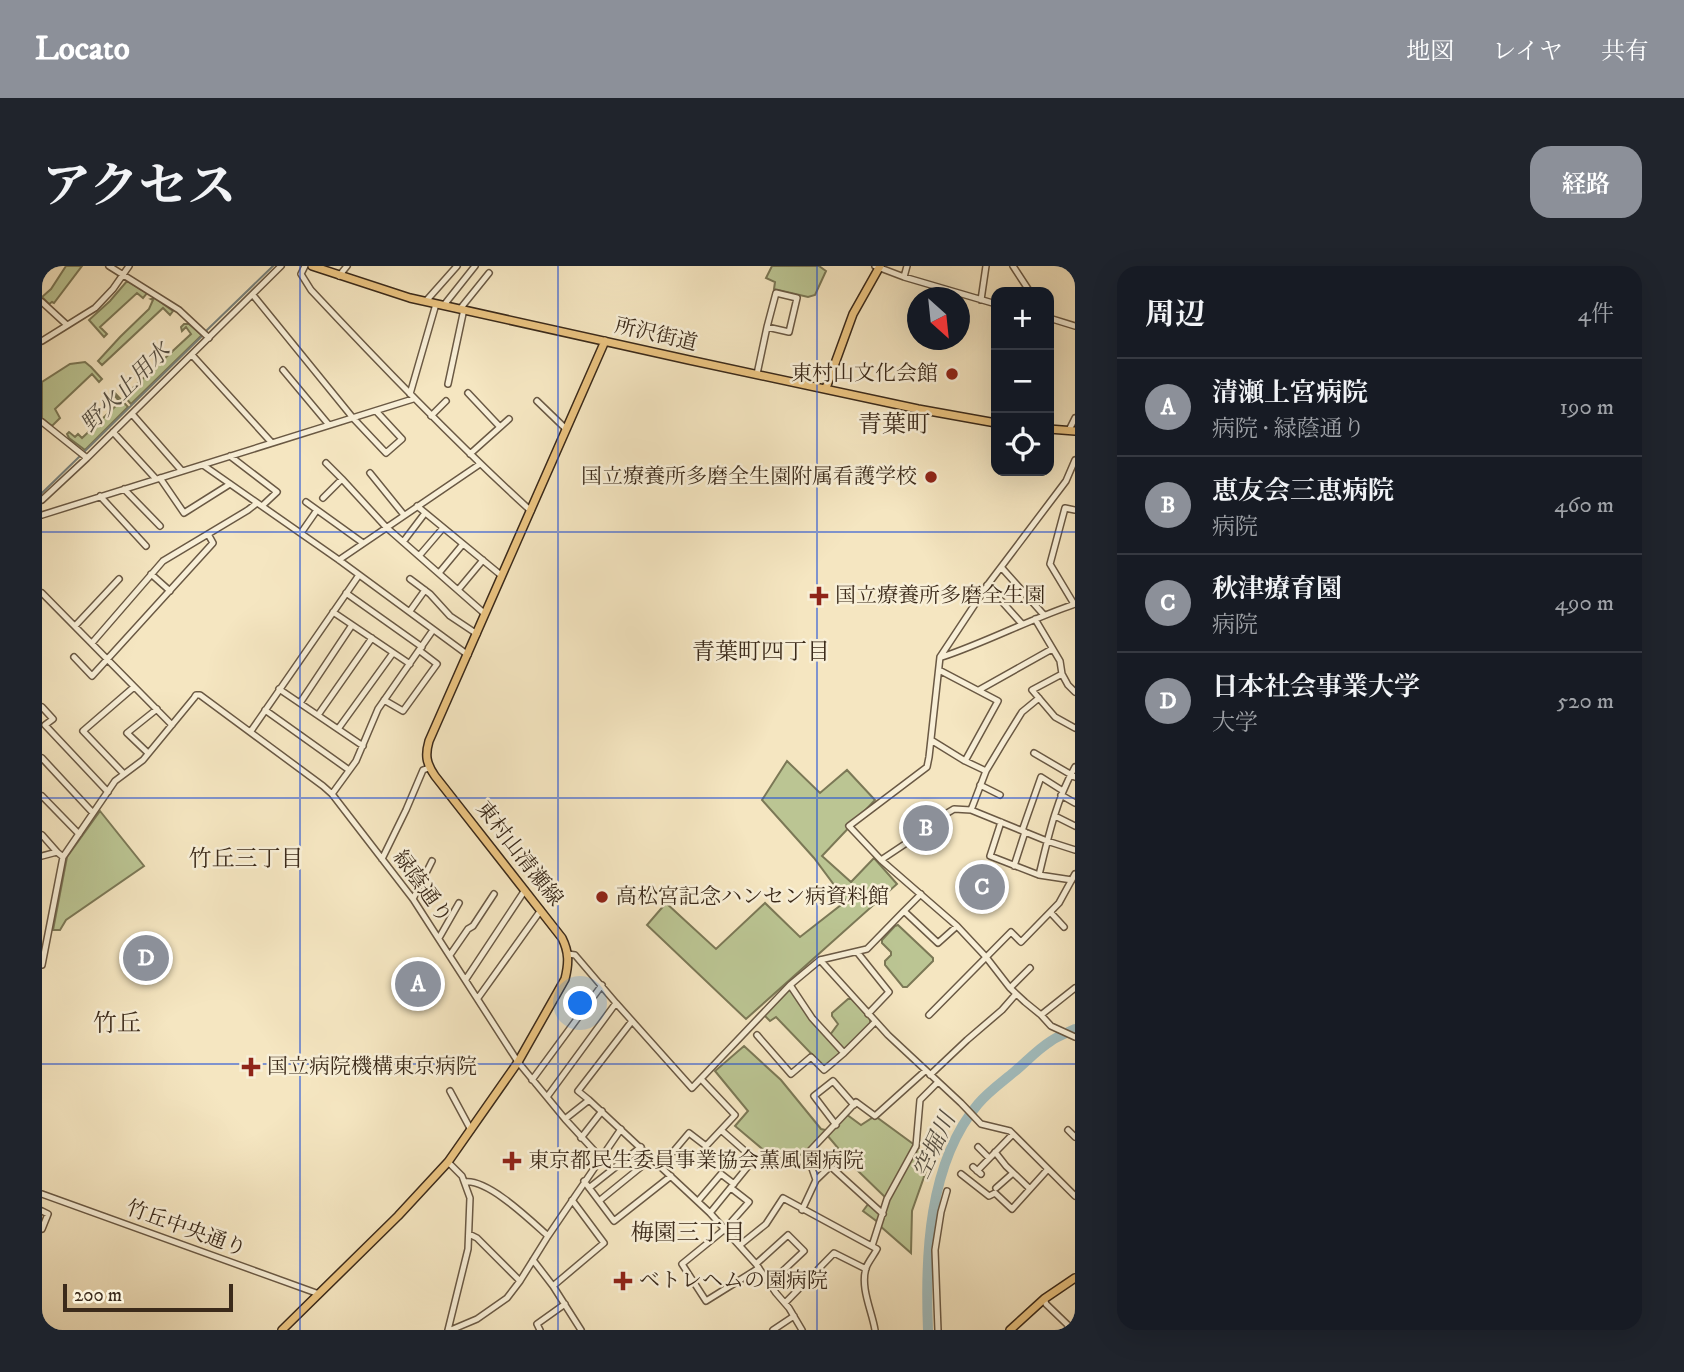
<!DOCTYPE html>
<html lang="ja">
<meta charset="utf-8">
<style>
body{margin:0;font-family:"IM FELL DW Pica","Noto Serif JP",serif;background:#20242c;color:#f1f3f6}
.controls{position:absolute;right:21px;top:21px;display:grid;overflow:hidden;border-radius:14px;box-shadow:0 7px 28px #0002}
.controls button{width:63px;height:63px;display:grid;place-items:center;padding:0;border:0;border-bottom:2px solid #363941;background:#171b24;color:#f1f3f6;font:35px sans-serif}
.compass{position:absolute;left:865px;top:21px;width:63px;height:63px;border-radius:50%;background:#171b24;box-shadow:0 7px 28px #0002;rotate:153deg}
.scale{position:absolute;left:21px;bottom:18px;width:170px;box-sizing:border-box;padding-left:7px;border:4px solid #3b2a1a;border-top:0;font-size:19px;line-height:24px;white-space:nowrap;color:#3b2a1a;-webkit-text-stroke:5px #f8efd7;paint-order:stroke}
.you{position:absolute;left:539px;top:738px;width:24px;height:24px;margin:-18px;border:5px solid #fff;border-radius:50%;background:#1a73e8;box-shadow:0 0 0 10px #1a73e833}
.badge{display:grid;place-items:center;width:46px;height:46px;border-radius:50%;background:#8c9099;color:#fff;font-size:23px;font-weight:700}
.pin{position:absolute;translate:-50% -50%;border:4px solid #fff;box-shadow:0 2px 7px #0006}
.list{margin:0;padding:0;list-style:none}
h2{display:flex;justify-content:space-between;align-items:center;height:91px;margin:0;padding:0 28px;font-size:30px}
h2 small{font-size:23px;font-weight:400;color:#9ea1a6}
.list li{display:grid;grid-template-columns:46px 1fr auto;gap:21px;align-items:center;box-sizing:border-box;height:98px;padding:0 28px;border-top:2px solid #363941}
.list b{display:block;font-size:26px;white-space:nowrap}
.list p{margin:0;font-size:23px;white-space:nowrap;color:#9ea1a6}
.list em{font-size:23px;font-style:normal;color:#9ea1a6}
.icon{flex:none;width:38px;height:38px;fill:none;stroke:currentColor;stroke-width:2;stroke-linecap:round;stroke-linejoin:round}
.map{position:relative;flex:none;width:1033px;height:1064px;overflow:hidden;border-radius:21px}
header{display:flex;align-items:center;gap:42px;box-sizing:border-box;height:98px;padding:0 35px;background:#8c9099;color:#fff}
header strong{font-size:33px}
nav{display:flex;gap:38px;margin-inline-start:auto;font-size:24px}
.intro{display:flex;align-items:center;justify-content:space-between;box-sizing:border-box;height:168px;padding:0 42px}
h1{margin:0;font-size:49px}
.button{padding:18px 32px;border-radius:21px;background:#8c9099;color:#fff;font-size:24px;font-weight:700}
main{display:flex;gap:42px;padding:0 42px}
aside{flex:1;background:#171b24;border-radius:21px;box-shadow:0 7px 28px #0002}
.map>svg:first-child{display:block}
.green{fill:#bbc593;stroke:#7b7856;stroke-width:2}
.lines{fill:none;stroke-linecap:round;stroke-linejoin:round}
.stream{stroke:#79827c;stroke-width:2}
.river{stroke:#a2bdbe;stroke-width:10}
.minor-casing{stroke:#6a5944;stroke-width:8}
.major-casing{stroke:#3b2a1a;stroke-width:10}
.minor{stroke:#f8efd7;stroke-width:5}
.major{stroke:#eac380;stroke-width:7}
.grid{fill:none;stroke:#1d4ed8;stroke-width:2;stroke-opacity:0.55}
.poi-dot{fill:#8f2418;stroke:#f8efd7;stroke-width:2.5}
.labels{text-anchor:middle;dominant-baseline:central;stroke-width:5;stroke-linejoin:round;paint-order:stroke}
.street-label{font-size:21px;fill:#3b2a1a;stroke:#f8efd7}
.poi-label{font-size:21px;fill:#3b2a1a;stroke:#f8efd7;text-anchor:start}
.water-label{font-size:23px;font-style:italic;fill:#554f43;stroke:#f8efd7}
.neighbourhood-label{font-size:23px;fill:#3b2a1a;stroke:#f8efd7}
.quarter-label{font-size:24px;fill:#3b2a1a;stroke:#f8efd7}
</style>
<header>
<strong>Locato</strong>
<nav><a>地図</a><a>レイヤ</a><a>共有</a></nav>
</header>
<div class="intro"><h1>アクセス</h1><a class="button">経路</a></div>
<main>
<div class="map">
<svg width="1033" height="1064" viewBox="0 0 1033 1064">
<rect width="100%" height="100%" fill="#f5e6c1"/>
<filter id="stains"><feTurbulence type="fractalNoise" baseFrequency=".00286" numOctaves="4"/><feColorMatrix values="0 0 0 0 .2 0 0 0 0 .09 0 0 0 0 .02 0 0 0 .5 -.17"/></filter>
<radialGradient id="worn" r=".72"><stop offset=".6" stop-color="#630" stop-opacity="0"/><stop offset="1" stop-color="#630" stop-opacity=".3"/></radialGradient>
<path class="green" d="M24,0H40L12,37L10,36L7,38L0,31L9,23Z
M730,0H777L784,5L773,29L766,31L732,23L733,16L724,12Z
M85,15L105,27L101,32L95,27L58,61L65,68L62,71L47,54L68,35Z
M113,32L131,45L128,49L121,42L60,99L56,95L78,71L107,43L111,34L109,33Z
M142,58H147L160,69L89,138L82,130L149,68L144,61L140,65L139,61Z
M43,96L49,101L60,113L57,116L50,108L13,143L18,152L10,160L0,152V116L28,98Z
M71,125L86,141L43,184L27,172L25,168L27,166L33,171L36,168L40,172L78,136L73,130L68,134L65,131Z
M745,495L778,527L805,504L833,534L780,590L809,616L832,592L855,618L704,753L605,659L624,637L674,683L723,637L758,671L804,635L772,592L720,534Z
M58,545L102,600L24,654L18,664H11L25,591Z
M856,659L891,692V695L865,721H861L843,699V695L849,689V686L840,677V674L853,660Z
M749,722L799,787L782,801L734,751L728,755L722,749Z
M806,733H810L828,753V758L803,783L799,782L788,769L796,758L790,750V747Z
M702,780L739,814L779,863L788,865L804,848L819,859L833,850L874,880L888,894L870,945L869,987L837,959V957L821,945L827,937L841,947L845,933L812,901L785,869L765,888L731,892L693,860L706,845L673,805Z"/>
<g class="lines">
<path class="stream" d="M165,64L231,0
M42,186L160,70
M0,227L38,190"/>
<path class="river" d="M886,1064C883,991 886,897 936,838C946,826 960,816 972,806C984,796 996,783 1009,775C1016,770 1025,767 1033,763"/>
<g class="minor-casing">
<path id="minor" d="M67,0L137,44L167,72
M263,0L259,8L269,24C340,100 412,175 489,245
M833,0L862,11L954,38
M971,0L988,26
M297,10L305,0
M862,11L865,0
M211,29L311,152L344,187L360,173L334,145
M939,34L944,0
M384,35L415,0
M0,36L25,59
M402,39L433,0
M418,43L447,7
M1007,52L1033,60
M0,75L53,42L71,23L87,0
M150,89L230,177
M241,104L287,159
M715,108L725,61L747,66L755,32L734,27L725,61
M406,118L422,43
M426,127L458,161
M368,128L394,38
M495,135L524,163
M90,148L140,205
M389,150L404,135
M0,156L45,192
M1027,164L1033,152
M71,166L114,213
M428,188L467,153
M188,190L235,226L220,240
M1033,194L1024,215L947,317L898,391L887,491L885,501L807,560L839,594L915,660L944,691L968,722L983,736L999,749L1009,760L1033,771
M284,197L300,213L344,261L443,348
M161,199L297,294L426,389
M328,207L362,249
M118,212L142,247L188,218
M82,223L118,260
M58,230L104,280
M281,232L300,213
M0,234L45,192L239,0
M264,236L321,277
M375,240L460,310
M0,249L371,133
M259,267L275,244
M361,276L383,247
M377,290L401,262
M297,294L438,198
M959,301L1002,349
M397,307L421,278
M109,308L128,325
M368,313L388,328L408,350L435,368
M945,319L980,358
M416,324L441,294
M0,327L130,459
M304,327L380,381
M1032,338L1008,298L1023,242L1033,244
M368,345L383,324
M291,346L368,398
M993,353L1018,395L1020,408L1026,419L1033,426
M33,360L77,313
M50,377L121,295L206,244L215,237
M32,391L50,410L171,277L166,268
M900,391C945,376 988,353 1033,338
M897,404L956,435L923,495
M1020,408L990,424L1013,451L1033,462
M237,423L321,480
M937,424L1010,383
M342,434L361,445L395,398L378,385
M258,437L310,359
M0,441L11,453L3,459L66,526
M223,444L307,504
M276,449L330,372
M296,463L351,387
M209,465L317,309
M889,474L923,495L944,505
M106,487L85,467L115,443
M992,487L1033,511
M0,492L51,547
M82,508L41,465L92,421
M938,519L958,529
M290,528L314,495L336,443L391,364
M1019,529L1033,537
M0,530L37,568
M929,544L944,505L962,475L980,446L997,432
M1013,550L1033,560
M959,556L948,590L997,609L1030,614
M980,565L999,511L1021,525
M0,569L15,586L21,591
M0,590L15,586
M340,593L364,544L381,504L387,502
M839,594L893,558L897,552L912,543L929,544L1005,575L1033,584
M972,600L983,566
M997,609C1006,572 1014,534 1033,501
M879,628L862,645L896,677L915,660
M371,633L390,595
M1009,647L1022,661
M397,672L417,637
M815,686L847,726L826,748
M526,688L533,689L574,737L650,822L748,719L778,694L825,683L862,645
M408,689L426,663L431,660L452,628
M778,694L846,769L919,837L939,858L968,865L1033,930
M0,699L21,591L73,515L101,494L152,432L154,429H158L281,520L290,528L371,633L476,796L523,853L547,834L668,947L714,998L734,1027L747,1042L760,1064
M424,713L483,624
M748,719L770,752L802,787
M968,722L988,702
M436,732L499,644
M887,749L969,666L979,676L1017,637L1033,608
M999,749L1033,722
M715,769L749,808L769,791L782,804L802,787L833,756
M888,809L925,774L960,744L974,728
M490,814L560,719
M408,825L429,864
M505,831L574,737
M547,834L536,825L590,755
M523,853L558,891
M794,859L772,830L791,815L812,839
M1026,864L1033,871
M539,872L560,845
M936,881L947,892
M953,886L964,900L988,923
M619,900L647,867L664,880L693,849L659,813
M788,900L841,948
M931,901L939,908
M935,905L971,868
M919,908L947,930L953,927L970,943L1006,903
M774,914L801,888
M542,915L572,955L629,910
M423,916C446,913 488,954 506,970
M547,922L599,881
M689,922L707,936L683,963L640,998L664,1035L717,1002
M954,922L971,907
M0,928L277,1028
M557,935L610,892
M656,935L679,908L692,918
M760,944L774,914L765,888L814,836L833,850L883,805
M0,945L6,948L0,963
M668,947L712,893L679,864
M427,968L435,972L478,1015
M698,979L724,958L741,932L835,983C832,989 826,996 824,1002C818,1022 830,1045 833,1064
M830,980L845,933L874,880L878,834L896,816
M491,994L511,1020L539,1064
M714,998L746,969L762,985L728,1017
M511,1020L562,977L530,934
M1002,1033L1004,1038L1031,1064
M743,1037L792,987L824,1003
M406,1064L426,983L428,932L420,910L406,896
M409,1064L435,1053L465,1032L478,1015L506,970L579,863
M498,1064L495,1058L523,1038
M731,1064L752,1050
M896,1064L893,984L899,946L905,925"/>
</g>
<g class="major-casing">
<path id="major" d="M270,0L368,32L647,94L876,143L954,157
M784,122L811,48L838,0
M1007,163L1033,165
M240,1064L356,950L406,896L476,796L523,713C527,697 527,686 520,672L393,510C384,497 383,489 387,475L563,75
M968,1064L1002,1033L1033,1012"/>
</g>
<use href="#minor" class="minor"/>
<use href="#major" class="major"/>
</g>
<path class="grid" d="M258,0V1064M516,0V1064M775,0V1064M0,266H1033M0,532H1033M0,798H1033"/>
<g class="poi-dot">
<circle cx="910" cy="108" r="7"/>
<circle cx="889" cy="211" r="7"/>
<path d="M773.5 319.5h7v7h7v7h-7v7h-7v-7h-7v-7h7z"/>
<circle cx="560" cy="631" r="7"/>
<path d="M205.5 790.5h7v7h7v7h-7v7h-7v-7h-7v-7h7z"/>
<path d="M466.5 884.5h7v7h7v7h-7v7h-7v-7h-7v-7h7z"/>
<path d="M577.5 1004.5h7v7h7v7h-7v7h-7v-7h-7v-7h7z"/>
</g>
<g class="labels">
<g class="street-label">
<text transform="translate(614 69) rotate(13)">所沢街道</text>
<text transform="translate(477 588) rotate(52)">東村山清瀬線</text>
<text transform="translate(380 621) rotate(54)">緑蔭通り</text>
<text transform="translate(144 963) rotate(20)">竹丘中央通り</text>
</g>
<g class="poi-label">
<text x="896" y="108" text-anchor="end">東村山文化会館</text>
<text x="875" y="211" text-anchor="end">国立療養所多磨全生園附属看護学校</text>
<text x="793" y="330">国立療養所多磨全生園</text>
<text x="574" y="631">高松宮記念ハンセン病資料館</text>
<text x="225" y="801">国立病院機構東京病院</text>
<text x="486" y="895">東京都民生委員事業協会薫風園病院</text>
<text x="597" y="1015">ベトレヘムの園病院</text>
</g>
<g class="water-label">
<text transform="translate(84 122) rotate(-45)">野火止用水</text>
<text transform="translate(893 880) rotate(-65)">空堀川</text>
</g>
<g class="neighbourhood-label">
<text x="719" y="386">青葉町四丁目</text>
<text x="204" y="593">竹丘三丁目</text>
<text x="646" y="967">梅園三丁目</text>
</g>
<g class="quarter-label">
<text x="852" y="159">青葉町</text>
<text x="75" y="758">竹丘</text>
</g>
</g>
<rect width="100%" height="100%" filter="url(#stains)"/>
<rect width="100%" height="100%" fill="url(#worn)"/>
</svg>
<div class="controls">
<button>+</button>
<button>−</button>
<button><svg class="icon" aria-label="locate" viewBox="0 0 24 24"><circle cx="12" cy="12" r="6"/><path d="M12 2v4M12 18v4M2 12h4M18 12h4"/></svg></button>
</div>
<svg class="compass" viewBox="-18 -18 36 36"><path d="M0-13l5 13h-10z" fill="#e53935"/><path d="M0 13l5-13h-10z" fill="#9ea1a6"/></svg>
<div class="scale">200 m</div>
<div class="you"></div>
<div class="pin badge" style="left:376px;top:718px">A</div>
<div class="pin badge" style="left:884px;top:562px">B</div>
<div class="pin badge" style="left:940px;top:621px">C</div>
<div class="pin badge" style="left:104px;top:692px">D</div>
</div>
<aside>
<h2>周辺<small>4件</small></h2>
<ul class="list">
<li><span class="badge">A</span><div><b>清瀬上宮病院</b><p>病院 · 緑蔭通り</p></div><em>190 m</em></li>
<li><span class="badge">B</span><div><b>恵友会三恵病院</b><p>病院</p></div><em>460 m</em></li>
<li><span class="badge">C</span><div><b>秋津療育園</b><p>病院</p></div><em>490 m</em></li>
<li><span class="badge">D</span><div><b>日本社会事業大学</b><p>大学</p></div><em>520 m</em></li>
</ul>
</aside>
</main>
